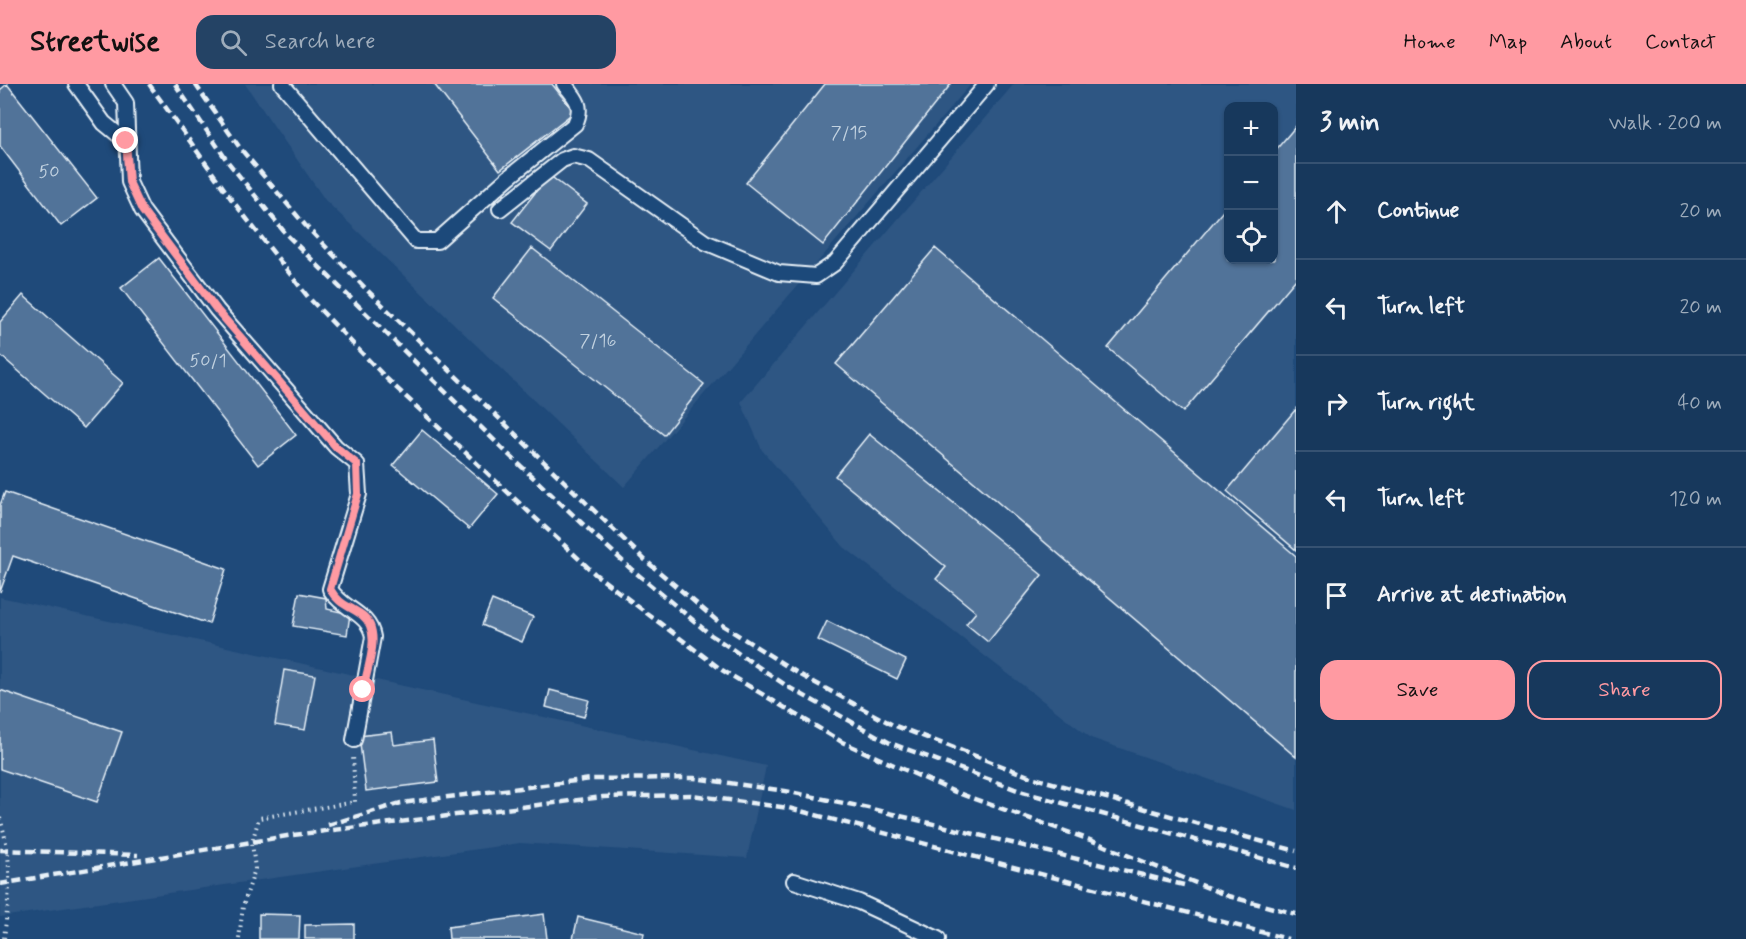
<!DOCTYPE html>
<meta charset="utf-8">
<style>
body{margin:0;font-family:Mynerve,sans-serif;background:#244365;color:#f1f3f6}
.controls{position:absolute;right:18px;top:18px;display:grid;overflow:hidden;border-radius:12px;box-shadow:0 2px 4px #0004}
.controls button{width:54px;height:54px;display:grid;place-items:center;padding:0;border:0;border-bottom:2px solid #365272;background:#17385c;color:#f1f3f6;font:30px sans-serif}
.stop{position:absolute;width:18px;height:18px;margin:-14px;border:4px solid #ff9aa2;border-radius:50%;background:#fff}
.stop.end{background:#ff9aa2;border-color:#fff;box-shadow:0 2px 6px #0008}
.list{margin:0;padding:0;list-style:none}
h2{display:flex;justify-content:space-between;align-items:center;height:78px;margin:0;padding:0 24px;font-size:26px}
h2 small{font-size:20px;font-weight:400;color:#9eacbb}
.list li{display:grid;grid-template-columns:39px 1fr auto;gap:18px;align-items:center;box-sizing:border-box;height:96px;padding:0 24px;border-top:2px solid #365272}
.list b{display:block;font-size:22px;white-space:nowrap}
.list em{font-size:20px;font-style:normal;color:#9eacbb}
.actions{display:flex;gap:12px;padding:18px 24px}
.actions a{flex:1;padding:14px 0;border:2px solid #ff9aa2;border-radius:18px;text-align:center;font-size:21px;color:#ff9aa2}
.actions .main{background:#ff9aa2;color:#111}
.icon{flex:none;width:33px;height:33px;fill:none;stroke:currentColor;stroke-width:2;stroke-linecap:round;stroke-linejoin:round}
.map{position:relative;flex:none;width:1296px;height:855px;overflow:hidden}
header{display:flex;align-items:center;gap:36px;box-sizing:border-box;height:84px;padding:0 30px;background:#ff9aa2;color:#111}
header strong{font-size:28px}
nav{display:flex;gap:33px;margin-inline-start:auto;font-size:21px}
.search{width:420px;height:54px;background:#244365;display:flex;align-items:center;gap:15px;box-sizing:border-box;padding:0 21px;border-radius:18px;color:#9eacbb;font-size:22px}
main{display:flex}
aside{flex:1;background:#17385c}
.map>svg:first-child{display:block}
.built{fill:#2e5683;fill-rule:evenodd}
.building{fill:#517399;stroke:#e8f1f8;stroke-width:1.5}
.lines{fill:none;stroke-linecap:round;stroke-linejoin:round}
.service-casing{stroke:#e8f1f8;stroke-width:18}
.path{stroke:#e8f1f8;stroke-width:4;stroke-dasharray:1.5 4.5;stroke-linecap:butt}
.service{stroke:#1f4a7a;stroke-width:14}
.rail{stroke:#e8f1f8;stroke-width:4.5;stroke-dasharray:9 4.5;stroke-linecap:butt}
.route{stroke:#ff9aa2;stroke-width:8}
.labels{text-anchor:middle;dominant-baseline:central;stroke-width:4.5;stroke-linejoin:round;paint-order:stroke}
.number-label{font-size:18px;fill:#c2d2e0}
</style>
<header>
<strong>Streetwise</strong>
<div class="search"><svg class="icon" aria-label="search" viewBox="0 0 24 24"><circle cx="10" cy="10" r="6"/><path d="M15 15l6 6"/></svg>Search here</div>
<nav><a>Home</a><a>Map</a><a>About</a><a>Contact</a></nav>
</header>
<main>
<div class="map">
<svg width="1296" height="855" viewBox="0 0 1296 855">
<rect width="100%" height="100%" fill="#1f4a7a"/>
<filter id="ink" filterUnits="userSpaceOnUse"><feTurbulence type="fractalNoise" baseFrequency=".0167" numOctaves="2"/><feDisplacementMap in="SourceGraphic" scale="12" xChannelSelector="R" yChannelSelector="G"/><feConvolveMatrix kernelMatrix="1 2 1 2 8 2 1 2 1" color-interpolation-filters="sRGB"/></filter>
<g filter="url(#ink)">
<path class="built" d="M245,0H971L624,403L325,116Z
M1014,0H1296V726L1091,654L844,463L762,366L741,318ZM1228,22H1274V176H1228Z
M0,513L766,682L747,774L520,759L0,833Z"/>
<path class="building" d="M7,0L97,114L61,142L0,62V6Z
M434,0H552L574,28L500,86Z
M825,0H951L823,161L746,99Z
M1296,42V195L1183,328L1108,264L1228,121V176H1274V68Z
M549,91L587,120L551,167L512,138Z
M532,164L704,300L664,351L493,214Z
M935,164L1296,472V673L836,280Z
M159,174L296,351L258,381L121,204Z
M23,211L123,299L84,344L0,271V238Z
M1296,325V466L1227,407Z
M422,346L498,410L469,445L393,381Z
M869,350L1042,491L988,558L966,540L976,528L936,495L946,483L835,392Z
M5,408L226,485L209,540L13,472L0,508V421Z
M299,509L326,514L327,525L350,530L347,551L293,542Z
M492,516L533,533L522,558L482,541Z
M827,537L906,576L897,595L818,556Z
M284,586L315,591L305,646L275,641Z
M0,606L122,648L97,718L0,685Z
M550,606L589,616L584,633L546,623Z
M392,648L394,661L433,656L438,698L366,707L359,652Z
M259,830L300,831L299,855H259Z
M544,830L547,855H449L448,843Z
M578,833L644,849L643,855H573Z
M354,840V855H305V841Z"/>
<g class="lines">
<g class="service-casing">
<path id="service" d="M76,0L104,39L126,57
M113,0L126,19L129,98L142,126L217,226L336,363L357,380L359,410L330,505C342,526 369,528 373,553L354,656
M282,0L416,157H437L509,93L575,40C584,22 576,14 564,0
M500,125L562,76L573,72L589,76L705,158L779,189L816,192L835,179L847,165L987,0
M794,797L859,818L938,855"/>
</g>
<path class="path" d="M0,734C14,781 9,807 4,855
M239,855L243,822L255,785L252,758L259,734L355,718L353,671"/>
<use href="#service" class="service"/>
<path class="rail" d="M149,0L232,116L308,213L387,295L595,490L722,586L842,658L955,708L1090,756L1228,812L1296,830
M175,0L228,78L286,150L507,369L630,484L711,551L790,604L890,659L1023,708L1296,784
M195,0L240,64L305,141L366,205L645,476L722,541L799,590L893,641L1031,693L1296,767
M328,741L401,719L591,695L694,694L785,707L868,724L1184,801
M0,766L138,771
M0,800L293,751L603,713L691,711L789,724L1288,855"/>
</g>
</g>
<g class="lines" filter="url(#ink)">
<path class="route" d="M126,57L129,98L142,126L217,226L336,363L357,380L358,410L330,505C338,520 349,522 362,531C383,547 367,584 363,606"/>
</g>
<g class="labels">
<g class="number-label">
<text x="849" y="49">7/15</text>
<text x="49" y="88">50</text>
<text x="598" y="257">7/16</text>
<text x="208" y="277">50/1</text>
</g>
</g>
</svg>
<div class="controls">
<button>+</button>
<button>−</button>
<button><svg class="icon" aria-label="locate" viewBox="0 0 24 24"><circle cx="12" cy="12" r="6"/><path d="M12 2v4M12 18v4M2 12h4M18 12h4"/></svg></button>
</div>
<div class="stop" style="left:363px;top:606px"></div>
<div class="stop end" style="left:126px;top:57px"></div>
</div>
<aside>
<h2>3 min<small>Walk · 200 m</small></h2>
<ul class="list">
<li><svg class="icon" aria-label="ahead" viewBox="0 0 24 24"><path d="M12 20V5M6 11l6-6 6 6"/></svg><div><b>Continue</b></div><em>20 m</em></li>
<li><svg class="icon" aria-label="left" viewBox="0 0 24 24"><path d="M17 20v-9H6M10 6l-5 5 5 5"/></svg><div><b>Turn left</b></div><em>20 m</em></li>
<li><svg class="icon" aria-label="right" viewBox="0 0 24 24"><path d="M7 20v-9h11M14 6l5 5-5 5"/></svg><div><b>Turn right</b></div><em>40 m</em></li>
<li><svg class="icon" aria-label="left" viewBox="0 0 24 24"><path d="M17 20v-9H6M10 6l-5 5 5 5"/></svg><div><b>Turn left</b></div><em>120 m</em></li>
<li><svg class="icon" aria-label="arrive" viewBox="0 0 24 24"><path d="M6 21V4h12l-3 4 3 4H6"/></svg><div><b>Arrive at destination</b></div></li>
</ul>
<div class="actions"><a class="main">Save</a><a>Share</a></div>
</aside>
</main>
